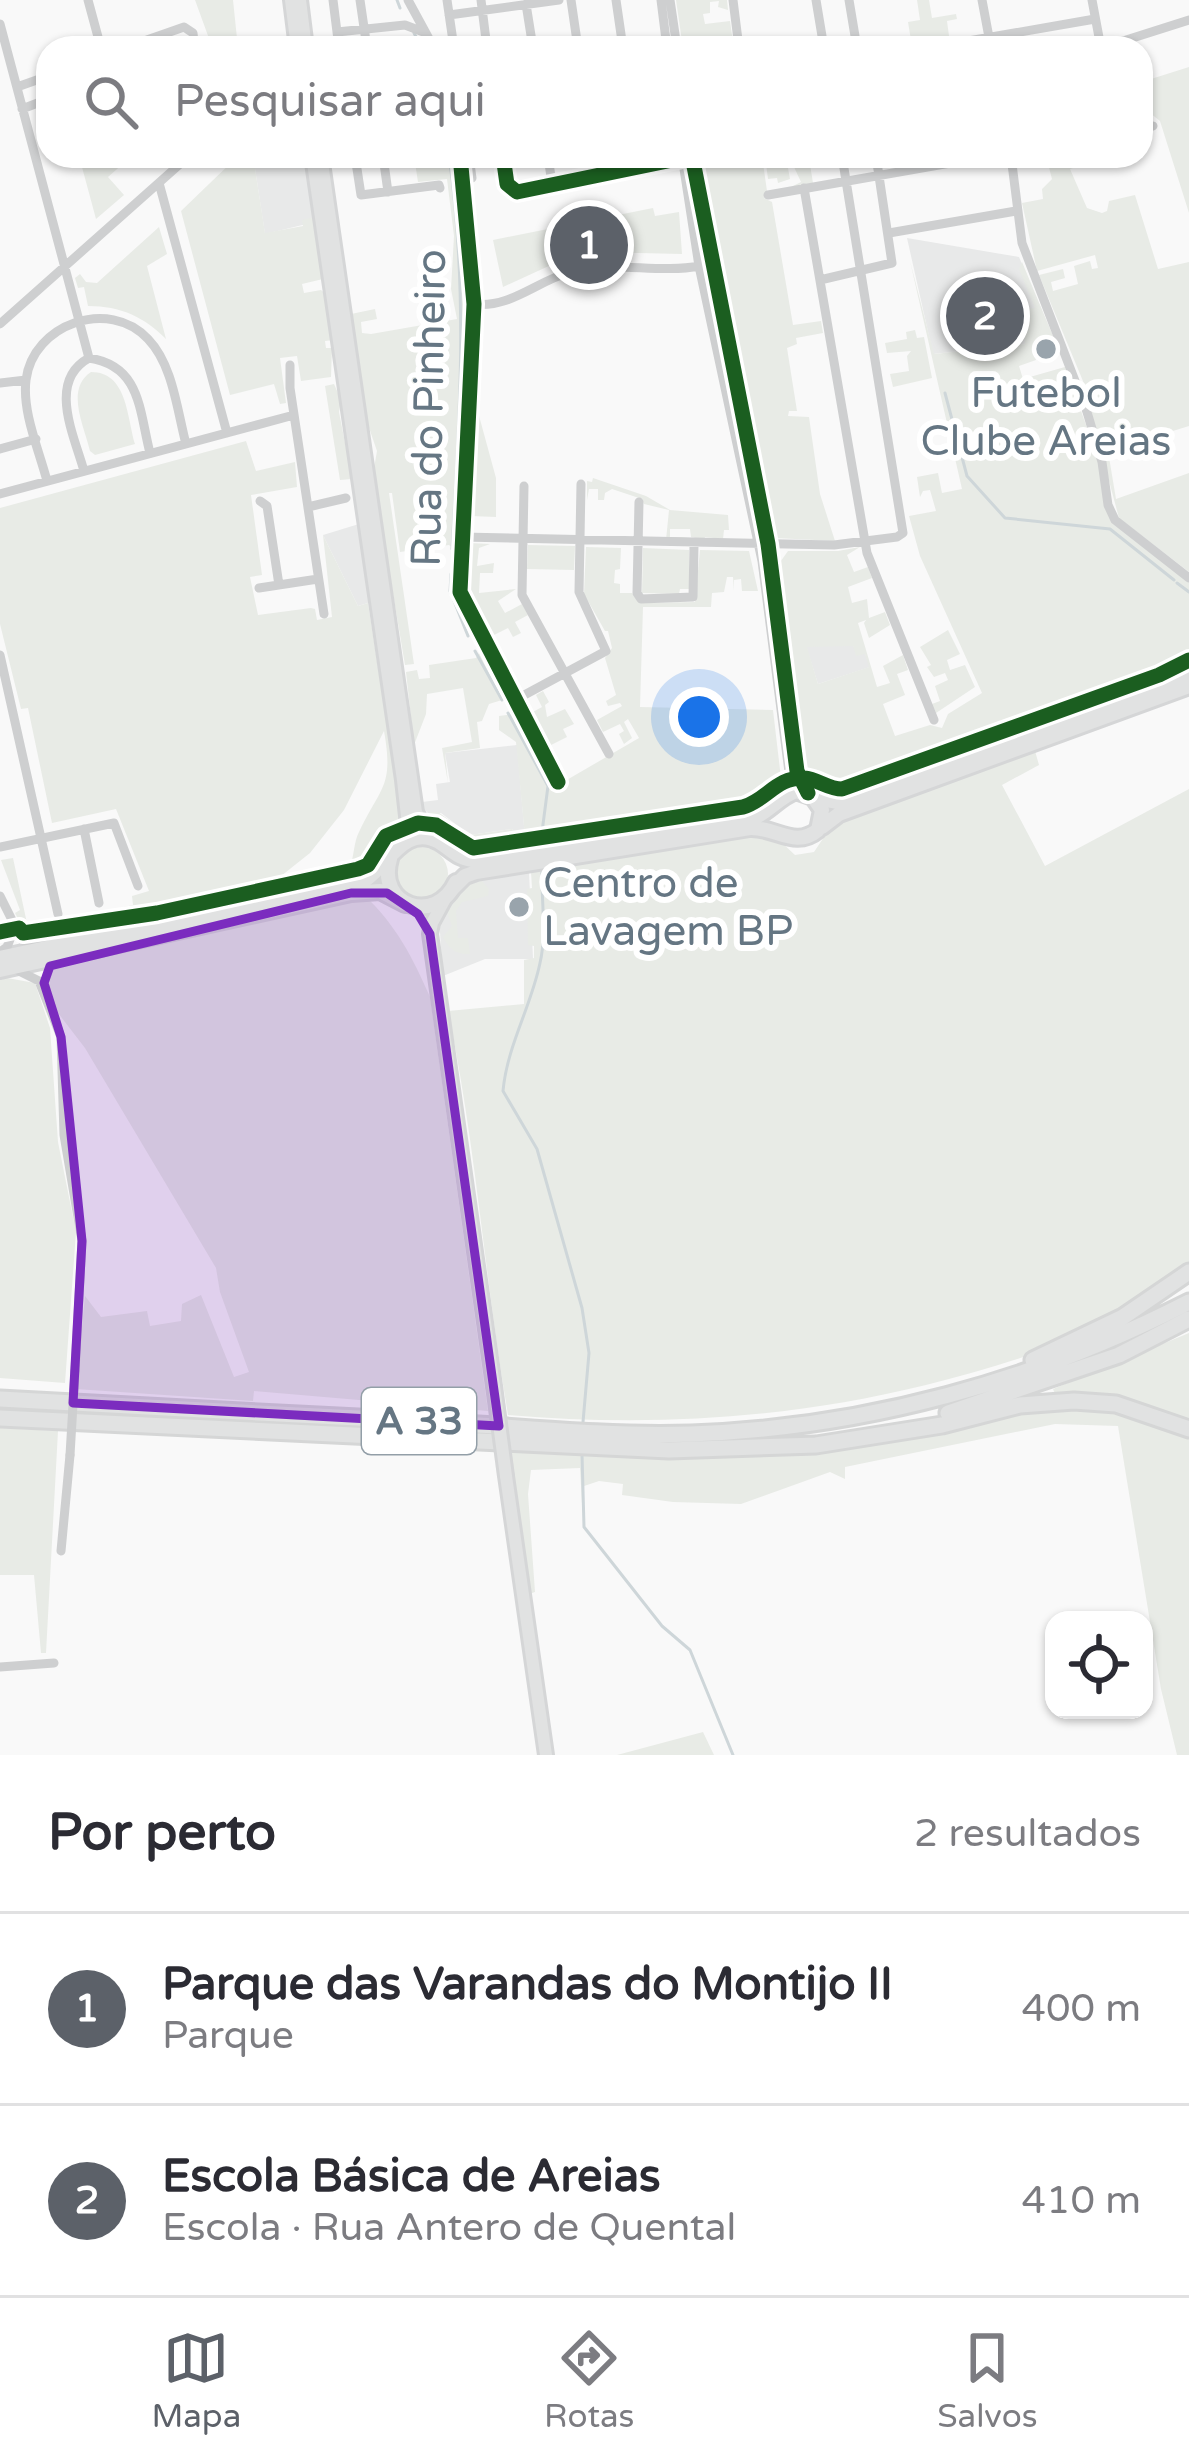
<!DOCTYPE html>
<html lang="pt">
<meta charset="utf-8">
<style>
body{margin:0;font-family:"Varela Round",sans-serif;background:#f2f2f3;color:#2b2b33}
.controls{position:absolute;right:36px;bottom:36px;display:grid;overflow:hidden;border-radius:24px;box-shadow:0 3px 9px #0004}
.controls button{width:108px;height:108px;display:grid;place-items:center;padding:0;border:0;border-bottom:3px solid #e1e1e2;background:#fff;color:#2b2b33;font:60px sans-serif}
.you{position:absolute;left:699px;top:717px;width:42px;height:42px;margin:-30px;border:9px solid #fff;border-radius:50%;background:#1a73e8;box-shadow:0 0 0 18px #1a73e833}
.badge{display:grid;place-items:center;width:78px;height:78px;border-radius:50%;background:#5c6169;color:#fff;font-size:39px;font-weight:700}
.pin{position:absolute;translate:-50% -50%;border:6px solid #fff;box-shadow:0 3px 12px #0006}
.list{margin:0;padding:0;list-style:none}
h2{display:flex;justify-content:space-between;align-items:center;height:156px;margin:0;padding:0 48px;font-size:51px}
h2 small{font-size:39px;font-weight:400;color:#7c7c81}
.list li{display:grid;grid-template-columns:78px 1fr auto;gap:36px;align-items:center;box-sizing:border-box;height:192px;padding:0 48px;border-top:3px solid #e1e1e2}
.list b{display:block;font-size:45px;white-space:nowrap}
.list p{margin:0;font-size:39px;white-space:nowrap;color:#7c7c81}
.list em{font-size:39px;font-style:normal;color:#7c7c81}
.icon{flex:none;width:66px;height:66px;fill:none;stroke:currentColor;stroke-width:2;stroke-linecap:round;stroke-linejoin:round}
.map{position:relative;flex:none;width:1189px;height:1755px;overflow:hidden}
.search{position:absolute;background:#fff;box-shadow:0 3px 9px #0004;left:36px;right:36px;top:36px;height:132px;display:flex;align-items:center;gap:30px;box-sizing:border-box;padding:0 42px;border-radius:36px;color:#7c7c81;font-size:45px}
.sheet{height:540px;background:#fff}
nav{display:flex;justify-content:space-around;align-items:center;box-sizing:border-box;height:168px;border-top:3px solid #e1e1e2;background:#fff;font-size:33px;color:#7c7c81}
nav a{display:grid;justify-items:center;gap:6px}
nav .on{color:#5c6169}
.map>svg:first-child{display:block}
.built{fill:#e8e9e9}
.green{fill:#e8ebe6;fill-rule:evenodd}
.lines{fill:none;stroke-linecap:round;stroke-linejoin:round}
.stream{stroke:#ced6d9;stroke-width:3}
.secondary-casing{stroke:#d5d6d7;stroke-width:18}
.primary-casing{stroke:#d5d6d7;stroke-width:20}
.motorway-casing{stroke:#d5d6d6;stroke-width:21}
.minor{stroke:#cecfd0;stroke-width:9}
.secondary{stroke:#e1e2e2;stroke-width:12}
.primary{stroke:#e1e2e2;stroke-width:14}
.motorway{stroke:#e1e2e2;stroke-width:15}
.secondary-bridge-casing{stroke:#d5d6d7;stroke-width:18;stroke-linecap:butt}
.minor-bridge{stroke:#cecfd0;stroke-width:9}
.secondary-bridge{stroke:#e1e2e2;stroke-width:12}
.cycleway-casing{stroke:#fff;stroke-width:22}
.cycleway{stroke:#1b5e20;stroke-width:15}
.marked{fill:#7b2cbf;fill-opacity:0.2;stroke:#7b2cbf;stroke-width:9;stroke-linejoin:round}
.poi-dot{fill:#99a4ac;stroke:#fff;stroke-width:4.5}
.labels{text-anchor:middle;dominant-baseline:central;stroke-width:12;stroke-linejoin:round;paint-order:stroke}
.shield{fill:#fff;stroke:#939fa8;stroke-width:3}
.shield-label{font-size:39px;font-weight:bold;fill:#657683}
.poi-label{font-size:42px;fill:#657683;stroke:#fff}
.street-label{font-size:42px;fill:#657683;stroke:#fff}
</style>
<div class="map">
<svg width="1189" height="1755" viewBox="0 0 1189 1755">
<rect width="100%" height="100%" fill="#f9f9f9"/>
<path class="built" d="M284,156H306L315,222L265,234L254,162Z
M907,238L1019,257L1055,341L933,354Z
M359,524L371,602L358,606L323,535Z
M806,646H853L865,653L870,667L818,684Z
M517,745L525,837L518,838L512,829L470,835L441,813L429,814L423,808L422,802L438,800L436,784L450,782L445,753Z
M529,872L533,959H485L443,976L439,918L464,885L491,875Z"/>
<path class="green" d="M195,0H233L238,48H227V39L211,44Z
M676,0H727L728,10L718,7L719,1L710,2V13L703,14L705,24L730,21L733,42L683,48Z
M917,0H929L932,18L956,14L957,19L947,21L949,36L960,38L912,46L908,22L920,20Z
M1141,63L1151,79L1189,67V213L1160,121L1150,113L1141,116Z
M79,156H125V162L108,177L124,195L96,219Z
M238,156H252L254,162L265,233L303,226L302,220L315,217L323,279L302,284L304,293L321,290L327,295L333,340L325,341L326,348H332L331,377L301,381L297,356L280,358L286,403L280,404L274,384L230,395L181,211Z
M414,156H454L464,236L467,331L454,549L449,545L400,552L392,493H389L414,664L405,665L373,474L377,451L365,416L351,314L375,309L377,319L361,322L362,333L371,334L457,319L451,289L454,236L447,179L418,182Z
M721,156H762L767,191L764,198L772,202L793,325L821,321L823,333L796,338L797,344L787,348L797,411H789L788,416L809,417L820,494L835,541L775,538L701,165L705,159Z
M765,156H817L809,158L813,183L791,187L801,182L794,167L788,168L790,179L778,183L777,178L768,179Z
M1046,156H1058L1062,165L1067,164L1064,156H1093L1094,161L1070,169L1087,208L1102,213L1107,211L1109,201L1135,195L1158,269L1189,262V426L1108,451L1116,499L1189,473V572L1119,518L1087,399L1090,398L1039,275L1063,269L1065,278L1051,282L1053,291L1078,284L1074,266L1090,261L1092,269L1098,268L1095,255L1037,271L1022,203L1043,199L1042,189L1052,179Z
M653,208L655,216L679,212L682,254L595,252L564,259L503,287L493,240Z
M159,227L167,254L147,266L166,339C144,317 121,306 88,306L84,287L78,288L75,278L80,274L86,282L97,283Z
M910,261L934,354L1025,344L1022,310L1035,308L1019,269L1022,262L1055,341L1037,343L1040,354L1035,356L1036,360L1019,366L1023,379L1065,367L1097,455L1107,511L1189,582V658L885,774L838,788L804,775L778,565L788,551H838L860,547L847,555L854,572L868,567L872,578L848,587L852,603L867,599L869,618L885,612L890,625L869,638L864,623L866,620L858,623L877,687L890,683L883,666L903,655L908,670L897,674L905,695L883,704L895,736L930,725L942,728L948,714L982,693L920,556L909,516L936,511L930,490L923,491L920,497L917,477L938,473L942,493L962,489ZM853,646L856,656L865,654L869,667L818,684L807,647Z
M915,330L917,338L924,337L932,378L893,387L890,374L909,371L907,356L911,351L887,353L885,343L907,339L906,332Z
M91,372C127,372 127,416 135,444L95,455L90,451C84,426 65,389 91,372Z
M334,384L341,400L339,412L352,479L340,480L325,386Z
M475,401L496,478V517L471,516L473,532L467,526Z
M246,441L256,471L295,462L297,487L251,495L262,575L250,577L258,615L311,608L315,609L317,620L332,617L323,535L358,606L368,603L402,823L382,838L368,863L350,868C354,856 354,841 359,832C381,786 394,787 384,731L344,810L310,853L271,884L156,911L24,931L15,913L20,910L1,860L13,858L28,928L133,905L132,896L149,891L116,809L52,823L28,708L21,709L0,624V508Z
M593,478L646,496L670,510L728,515L729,530H724L723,539L705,537L704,540L691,537L690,529H670V537H689L666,540L669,510L644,504L642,499L612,489L605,493L604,500H598V489H589L587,500V481L592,482Z
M470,543L490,544L479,548L477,566L494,563L493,573H480L479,593L516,589L498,601L505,613L522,604L528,615L515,622L521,633L513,637L508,628L488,638L466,592L467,546Z
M528,545L575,546L574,570L527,569Z
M586,547L621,548L620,569L615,570L614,583L620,584V593H632L640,603L695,602L700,550L749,551L758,591H742L741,579L734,580V591L733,577H727L724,592L712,593L711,607H643L640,707L773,710L781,778L755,800L525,837L516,742L499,730V716L513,714L556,793L565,781L639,738L628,719L624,722L632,738L624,744L619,734L624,731L620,724L603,732L597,720L622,706L620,703L608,706L606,701L616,695L605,658L612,648L608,631H605L584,594Z
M643,548L689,550V589H680L679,594L642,593Z
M948,630L960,654L947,660L950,670L965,665L975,687L936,713L932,704L940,701L935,686L948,680L945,673L934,677L927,667L931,665L920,647Z
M479,653L502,700L489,704L482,721L477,722L480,748L445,753L448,783L442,748L472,742L463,688L427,694L426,714L414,745L406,672L417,670L419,679L430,678L429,665L476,658Z
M1189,662V670L847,797L819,793L807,781L833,791L869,784L1153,680Z
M543,691L549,702L545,705L547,717L565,709L574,724L563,729L567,737L547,747L523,702L527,700L525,703L531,713L542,707L536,695Z
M1035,751L1039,765L1002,785L1045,866L1189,789V1264C1157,1285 1125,1313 1090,1330C1038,1355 981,1371 926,1385C787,1419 650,1427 508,1415C485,1281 476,1145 448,1011L524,1004V960L534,958V946L528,945L527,889L532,888L531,872L760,834L780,841L795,855L814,852L828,831L844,819Z
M781,783L776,795L751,813L522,848L525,842L749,807Z
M431,812H438L470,835L512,829L518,838L472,845L446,826L425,820Z
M403,829L371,874C316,885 58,949 23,936L159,915L363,870C380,861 383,839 403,829Z
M394 874a27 27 0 1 1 54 0a27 27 0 1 1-54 0Z
M482,881L489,889L488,896L462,902L456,911L458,938H468L470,954C455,955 449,948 443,937L452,926L447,912L468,885Z
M365,896C396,925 413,958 430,997L488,1411L254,1391L253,1401L76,1389L85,1296L101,1317L147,1311L150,1326L181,1321L182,1304L201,1295L234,1377L249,1372L220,1292L216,1268L85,1048L55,1009L47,991L51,968Z
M7,978L35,983L50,1028L58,1142L76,1232L65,1383L0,1378V980Z
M1189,1333V1421L1119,1398L1055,1394L1053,1389Z
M1115,1408L1189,1435V1755H1177L1161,1689L1118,1426L1055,1424L845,1467V1479L830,1472L741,1504L673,1502L622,1495L623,1484L599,1481L584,1486L582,1504L580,1468L531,1470L528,1494L535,1592L529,1594L507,1451L653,1456L790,1454L883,1442L1018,1409Z
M0,1428L58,1431L46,1653H41L34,1575H0Z
M703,1732L714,1755H617Z"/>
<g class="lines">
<path class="stream" d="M397,0L400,8
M414,33L422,48
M449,156C468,287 460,417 452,549
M945,393L967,476L1005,518L1110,529L1174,580
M451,574L450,591L468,636
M1177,583L1189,592
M475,651L502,700
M508,713L548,786L542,832
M542,868C541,899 547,933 540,963C531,1007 507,1046 503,1091L537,1149L582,1308L589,1353L583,1422
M582,1454L584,1527L662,1626L690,1650L733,1755"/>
<g class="secondary-casing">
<path id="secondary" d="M291,0L297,48
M300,0L306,48
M312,156L403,780L408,825L405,841
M321,156L416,812L430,839
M445,899L432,923L430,934L494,1386
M506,1476L546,1755"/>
</g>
<g class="primary-casing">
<path id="primary" d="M816,798L838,802L873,794L1189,675
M822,827L839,814L1189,686
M390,859C376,906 436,926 456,882
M0,958L365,880C388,865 405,823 439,842C452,850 458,859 474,860L749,820C768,814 778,797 796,791L813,797L822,810L818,830C795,849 776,827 750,828L476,872L465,876L453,888
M0,970L351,893L380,891L405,904"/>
</g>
<g class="motorway-casing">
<path id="motorway" d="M1033,1360L1123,1317L1189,1272
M0,1399C139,1407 279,1414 418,1421C509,1426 601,1437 691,1434C864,1428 1036,1381 1189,1302
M948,1413L1119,1355L1189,1319
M0,1418L669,1450L816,1445L942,1425L1020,1405L1074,1401L1116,1404L1189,1429"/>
</g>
<path class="minor" d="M88,0L101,48
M333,0L339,48
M360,0L367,48
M408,0L434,48
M447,0L454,48
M481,0L487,48
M571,0L578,48
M616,0L623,48
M661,0L667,48
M670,0L677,48
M733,0L739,48
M816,0L824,48
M849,0L857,48
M982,0L991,48
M1092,0L1101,48L1189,20
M526,4L533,48
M449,15L559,0
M0,24L89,358
M337,32L405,25L426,33
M124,48L184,27L193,33L194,42L189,48
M928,48L1095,19
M17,87L48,76
M22,109L48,99
M1141,128L1153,126
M355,156L361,195L439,185L440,188
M383,156L388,192
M460,156L474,304L460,592L558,782
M469,156L472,178
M503,156L507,184L517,192L692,156L768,544L797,771L808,794
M548,156L552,184
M593,156L596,175
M682,156L699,266L762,561L789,772L785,796
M1011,156L1022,243L1087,412L1102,462L1108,505L1115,520L1189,578
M159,183L227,433
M804,188L867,553L934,720
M768,195L990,156
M889,233L1016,211
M820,280L892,263L876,156
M474,304C509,309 537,281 570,272C613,260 656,274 700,266
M0,324L189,156
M290,365V388L324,614
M0,383L26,380
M0,449L36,439
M84,471C74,435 47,381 89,358C141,366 139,410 150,453
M47,481C39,450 22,412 26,380C33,324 109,297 148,339C173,365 177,410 186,444
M524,486L522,595L609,754
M0,494L294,415
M260,501L267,506L279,585
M639,502L637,593L641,599L693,597L694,544
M308,507L346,498
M462,537L834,545L897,537L903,533L842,156
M259,588L318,579
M0,655L58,914
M515,700L606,651L579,592L581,484
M84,829L99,903
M0,847L114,823L138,886
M0,896L22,940L44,943
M0,952L7,947L14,929
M19,971L39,981L61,1037L64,1135L82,1241L75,1371
M61,1551L70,1455
M0,1667L54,1663"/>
<use href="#secondary" class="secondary"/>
<use href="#primary" class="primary"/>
<use href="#motorway" class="motorway"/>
<g class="secondary-bridge-casing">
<path id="secondary-bridge" d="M494,1386L506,1476"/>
</g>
<path class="minor-bridge" d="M70,1455L75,1371"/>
<use href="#secondary-bridge" class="secondary-bridge"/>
<g class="cycleway-casing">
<path id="cycleway" d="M460,156L474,304L460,592L558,782
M503,156L507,184L517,192L692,156L768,544L797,771L808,793
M0,932L19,928L23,933L157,913L358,869L368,865L386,836L418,823L436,825L473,848L743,807C767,800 776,777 804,778C818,779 828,789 842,789L1159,675L1189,660"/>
</g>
<use href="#cycleway" class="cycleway"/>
</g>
<path class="marked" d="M351,893H387L418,914L430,934L499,1426L73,1403L82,1241L61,1037L44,983L50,966Z"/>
<g class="poi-dot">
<circle cx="1046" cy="349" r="12"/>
<circle cx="519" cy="907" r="12"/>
</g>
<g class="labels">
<rect class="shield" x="362" y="1388" width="114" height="66" rx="9"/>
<g class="shield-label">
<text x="419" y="1421">A 33</text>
</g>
<g class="poi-label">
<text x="1046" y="393">Futebol<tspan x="1046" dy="48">Clube Areias</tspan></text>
<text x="543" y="883" text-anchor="start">Centro de<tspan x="543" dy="48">Lavagem BP</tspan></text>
</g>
<g class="street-label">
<text transform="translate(429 408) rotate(-89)">Rua do Pinheiro</text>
</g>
</g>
</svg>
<div class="controls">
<button><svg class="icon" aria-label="locate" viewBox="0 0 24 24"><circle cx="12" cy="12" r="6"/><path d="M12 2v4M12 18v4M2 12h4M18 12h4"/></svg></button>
</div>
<div class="you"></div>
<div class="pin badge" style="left:589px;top:245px">1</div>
<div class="pin badge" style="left:985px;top:316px">2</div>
<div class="search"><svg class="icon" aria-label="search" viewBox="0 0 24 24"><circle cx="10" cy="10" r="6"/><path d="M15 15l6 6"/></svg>Pesquisar aqui</div>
</div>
<section class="sheet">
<h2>Por perto<small>2 resultados</small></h2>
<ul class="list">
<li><span class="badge">1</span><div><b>Parque das Varandas do Montijo II</b><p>Parque</p></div><em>400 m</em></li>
<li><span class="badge">2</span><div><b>Escola Básica de Areias</b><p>Escola · Rua Antero de Quental</p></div><em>410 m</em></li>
</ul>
</section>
<nav>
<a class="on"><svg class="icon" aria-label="map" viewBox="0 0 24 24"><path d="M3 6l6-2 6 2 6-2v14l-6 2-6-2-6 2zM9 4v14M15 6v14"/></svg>Mapa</a>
<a><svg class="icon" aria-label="directions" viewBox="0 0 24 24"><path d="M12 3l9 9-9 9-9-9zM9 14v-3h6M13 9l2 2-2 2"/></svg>Rotas</a>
<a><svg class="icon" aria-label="saved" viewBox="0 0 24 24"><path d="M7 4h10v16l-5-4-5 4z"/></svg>Salvos</a>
</nav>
